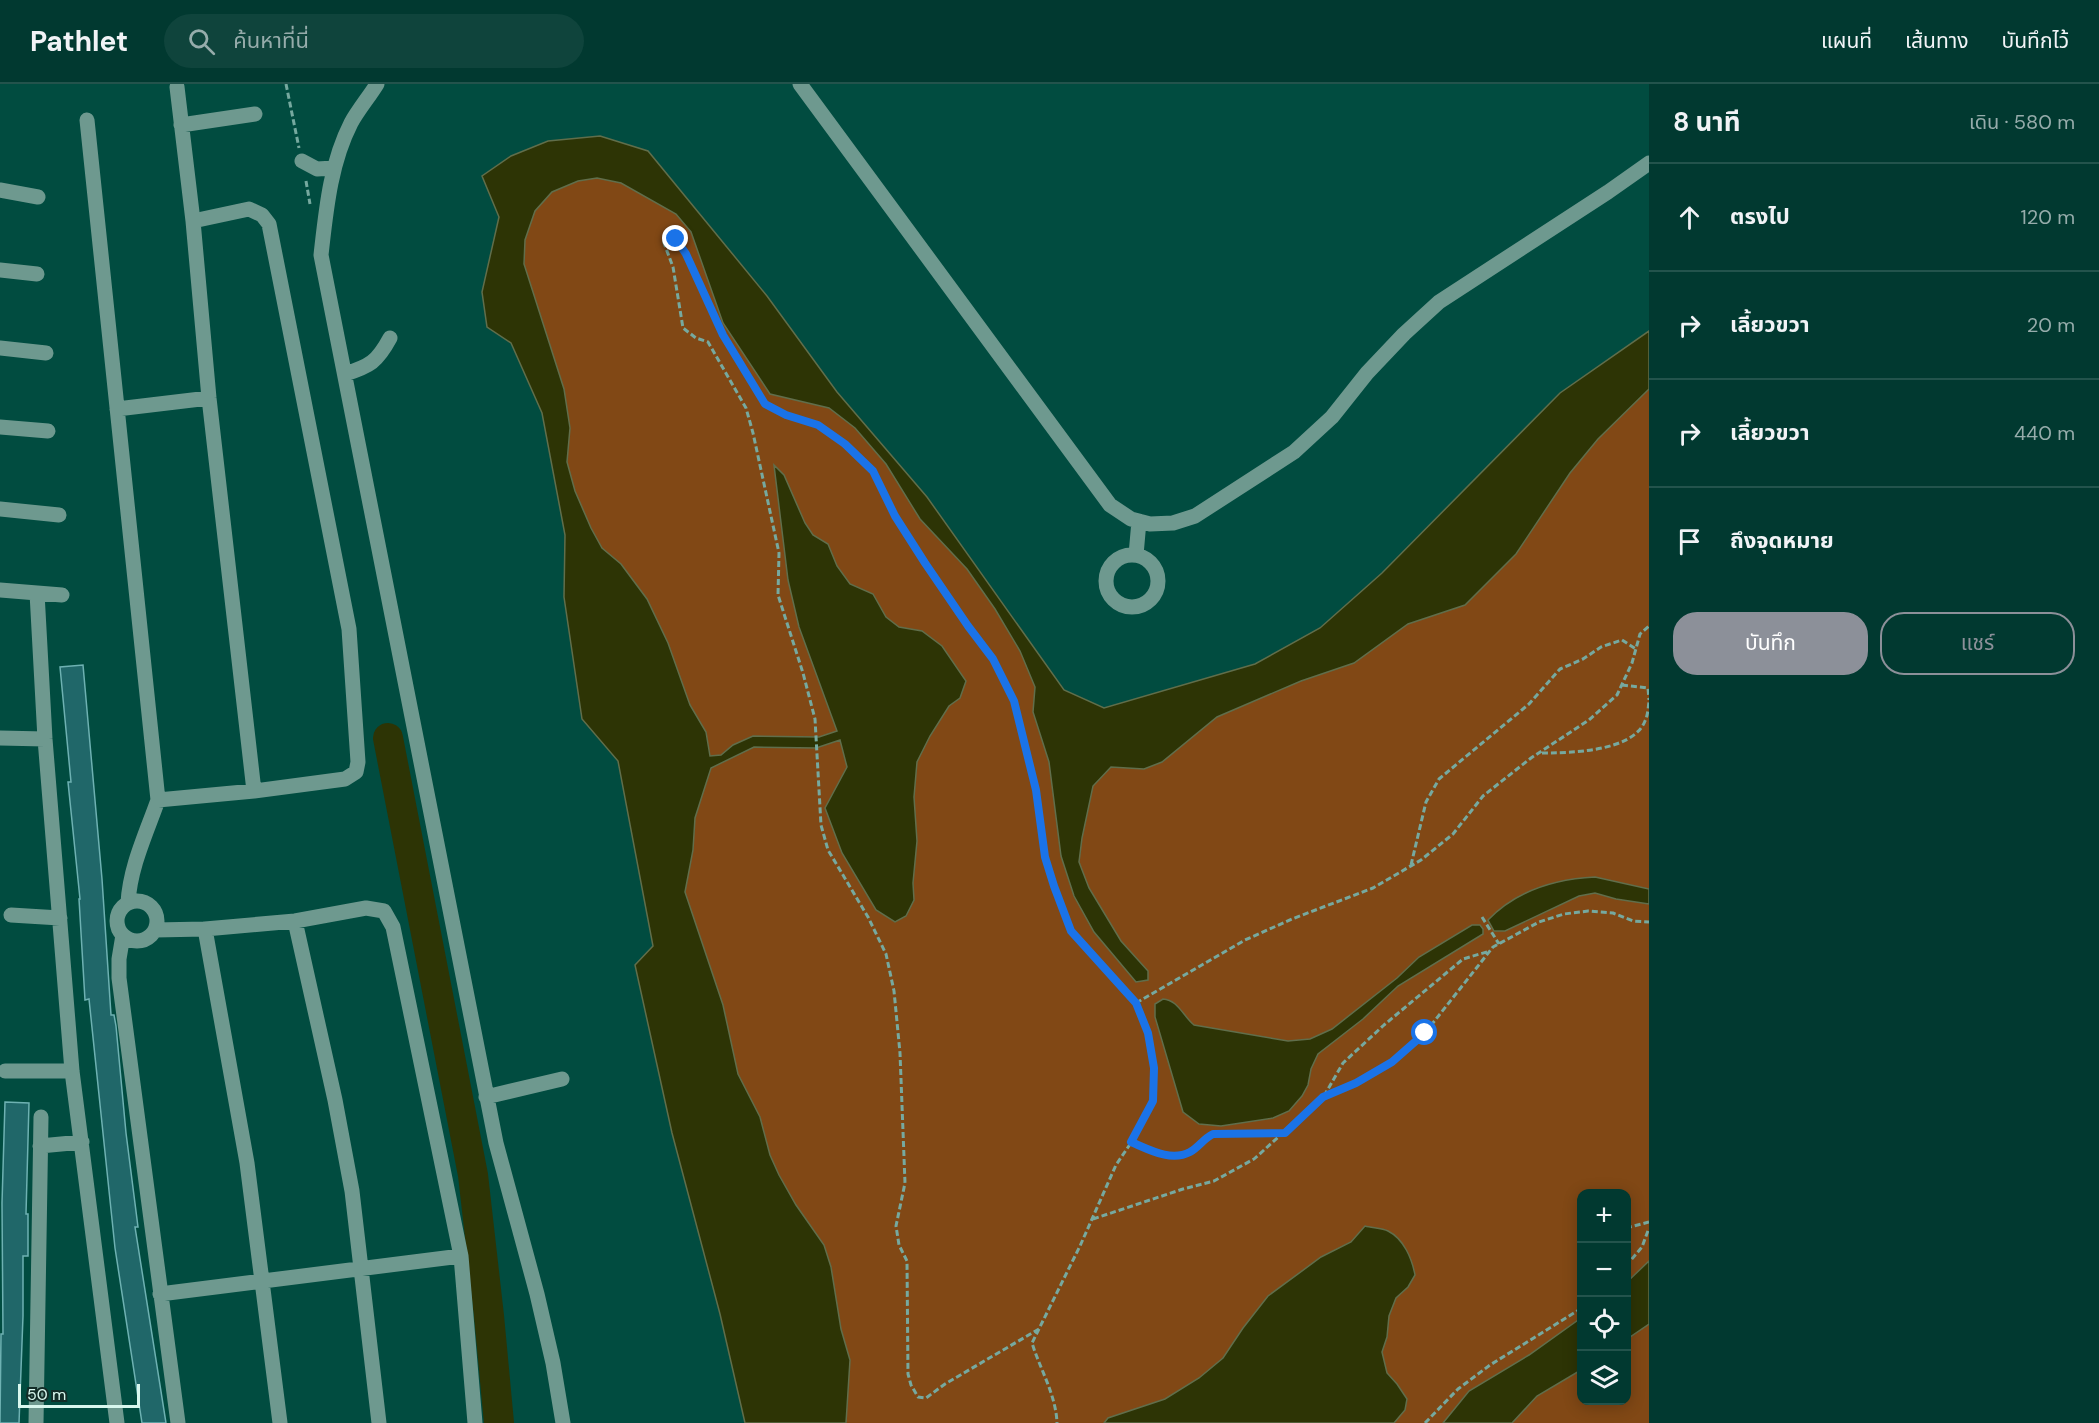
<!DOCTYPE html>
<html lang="th">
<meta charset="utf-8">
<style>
body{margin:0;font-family:"DM Sans","Noto Sans Thai",sans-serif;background:#0f443c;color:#f1f3f6}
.controls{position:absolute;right:18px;bottom:18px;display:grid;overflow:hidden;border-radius:12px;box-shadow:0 3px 15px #0003}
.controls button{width:54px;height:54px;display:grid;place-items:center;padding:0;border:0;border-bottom:2px solid #23534c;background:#013930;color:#f1f3f6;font:30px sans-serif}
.scale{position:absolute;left:18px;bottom:15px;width:122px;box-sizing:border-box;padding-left:6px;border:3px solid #d8f7ee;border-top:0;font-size:16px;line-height:21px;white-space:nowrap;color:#d8f7ee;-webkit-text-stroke:4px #122c27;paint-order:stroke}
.stop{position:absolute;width:18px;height:18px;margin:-14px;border:4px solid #1a73e8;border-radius:50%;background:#fff}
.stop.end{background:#1a73e8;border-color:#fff;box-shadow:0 2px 6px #0008}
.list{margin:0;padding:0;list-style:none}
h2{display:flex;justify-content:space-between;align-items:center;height:78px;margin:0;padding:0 24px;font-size:26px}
h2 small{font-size:20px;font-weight:400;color:#96acab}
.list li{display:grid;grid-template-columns:39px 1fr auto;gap:18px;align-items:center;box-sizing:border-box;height:108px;padding:0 24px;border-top:2px solid #23534c}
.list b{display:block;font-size:22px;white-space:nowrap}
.list em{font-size:20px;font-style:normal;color:#96acab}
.actions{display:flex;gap:12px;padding:18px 24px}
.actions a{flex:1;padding:14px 0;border:2px solid #8c9099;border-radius:24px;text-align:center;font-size:21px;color:#8c9099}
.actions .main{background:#8c9099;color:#fff}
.icon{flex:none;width:33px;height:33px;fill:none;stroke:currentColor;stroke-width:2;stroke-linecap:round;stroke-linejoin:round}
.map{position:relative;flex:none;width:1649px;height:1339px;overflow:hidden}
header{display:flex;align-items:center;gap:36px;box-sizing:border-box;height:84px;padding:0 30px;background:#013930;border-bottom:2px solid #23534c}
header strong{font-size:28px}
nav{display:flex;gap:33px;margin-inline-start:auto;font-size:21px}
.search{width:420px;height:54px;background:#0f443c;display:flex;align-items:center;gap:15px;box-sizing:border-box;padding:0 21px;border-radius:33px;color:#96acab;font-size:22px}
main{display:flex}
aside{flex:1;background:#013930}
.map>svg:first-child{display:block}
.green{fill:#814815;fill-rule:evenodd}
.water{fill:#2d3405;stroke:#606e4b;stroke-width:1.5}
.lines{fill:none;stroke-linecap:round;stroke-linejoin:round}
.river{stroke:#2d3405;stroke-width:30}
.building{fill:#206769;stroke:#6eb1b2;stroke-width:1.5}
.path{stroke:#76a99f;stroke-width:3;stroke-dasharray:6 3;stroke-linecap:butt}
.minor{stroke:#6e998f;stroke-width:15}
.route{stroke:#1a73e8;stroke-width:8}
</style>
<header>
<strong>Pathlet</strong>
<div class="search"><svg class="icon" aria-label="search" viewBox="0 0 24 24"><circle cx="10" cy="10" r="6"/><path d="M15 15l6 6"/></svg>ค้นหาที่นี่</div>
<nav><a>แผนที่</a><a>เส้นทาง</a><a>บันทึกไว้</a></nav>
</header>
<main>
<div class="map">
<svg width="1649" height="1339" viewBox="0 0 1649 1339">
<rect width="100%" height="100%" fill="#014c40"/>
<path class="green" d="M600,52L648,67L767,212L837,308L927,413L1064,606L1104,624L1255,580L1320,544L1382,489L1560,309L1649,247V1339H745L720,1230L672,1049L635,881L653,862L618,677L582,635L564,513L565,451L542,329L511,259L487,243L482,208L499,133L482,92L511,72L548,57ZM1582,1110H1626V1316H1582Z"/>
<path class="water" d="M600,52L648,67L767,212L837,308L927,413L1064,606L1104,624L1255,580L1320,544L1382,489L1560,309L1649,247V305L1598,355L1570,389L1516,470L1465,521L1408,540L1354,579L1301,597L1217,633L1162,678L1144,685L1111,683L1093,702L1082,754L1079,778L1089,804L1121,857L1148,887V896L1136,898L1094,848L1074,812L1061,772L1049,678L1033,628L1035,603L1020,567L995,525L967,485L920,435L886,380L855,344L829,324L770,310L723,239L691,148L676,130L621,99L597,94L578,97L552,108L535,127L525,156L524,180L564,305L570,344L567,378L575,407L591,444L602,464L621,480L647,515L668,559L690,621L706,648L710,672L721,671L733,661L753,652L819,653L837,647L799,543L788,496L774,381L784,391L805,439L813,451L828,460L837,482L850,500L873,510L886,533L899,543L922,547L942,562L966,597L960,614L949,622L930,652L917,678L914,713L917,757L913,799L914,816L906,832L895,838L876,826L842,769L825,724L847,683L840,656L816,664L754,663L711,684L695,734L693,766L685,808L723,921L738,990L760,1033L770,1071L779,1091L796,1121L824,1161L831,1183L841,1245L850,1276L846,1339H745L720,1230L672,1049L635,881L653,862L618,677L582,635L564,513L565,451L542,329L511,259L487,243L482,208L499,133L482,92L511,72L548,57Z
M1595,793L1649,805V820L1616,815L1595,809L1579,812L1505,847H1494L1488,836C1516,807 1555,795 1595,793Z
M1472,841H1480L1483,845V850L1398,902L1363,935L1318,970L1311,985L1308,1001L1302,1012L1289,1027L1273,1034L1221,1042L1199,1040L1183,1028L1155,933V920L1163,915C1178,916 1183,932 1194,941L1288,957L1310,955L1332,945L1397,894L1419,873Z
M1365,1142C1372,1144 1382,1144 1388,1147C1404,1155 1412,1175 1415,1191L1408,1203L1396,1214L1389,1232L1387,1253L1382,1268L1387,1289L1397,1300L1407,1315L1405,1326L1394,1339H1104L1108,1334L1165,1315L1199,1294L1223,1274L1243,1244L1268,1212L1321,1173L1351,1158Z
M1649,1177V1240L1627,1255V1198Z
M1581,1234V1286L1537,1312L1512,1339H1443L1469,1307L1529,1271Z"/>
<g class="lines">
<path class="river" d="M388,654L473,1091L489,1232L499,1339"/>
</g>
<path class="building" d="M83,581L102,795L111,931H114L116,942L126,1049L138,1143H135L166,1339H142L115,1164L89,915L85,916L79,815H80L68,698H71L60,583Z
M5,1018L29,1019L26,1130H28V1172H23V1232L19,1339H0L1,1250H3L2,1119Z"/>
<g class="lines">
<path class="path" d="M286,0L299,64
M306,97L310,120
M1622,601L1648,604L1649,616
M1542,669C1569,669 1633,668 1645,637C1648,631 1648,624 1649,618
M1411,781L1426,718L1439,695L1529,620L1560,585L1583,575L1601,563L1622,556L1636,565
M1482,833L1499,860
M1136,919L1245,856L1292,835L1373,804L1421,776L1453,750L1483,712L1531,674L1589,636L1617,611L1632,579L1640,550L1649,542
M1324,1012L1343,979L1384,941L1463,875L1490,867
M1131,1058C1150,1066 1171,1078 1190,1067C1198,1063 1203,1055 1213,1050L1285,1049
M1093,1135L1183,1105L1214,1097L1254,1075L1323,1013L1356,999L1392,978L1425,949L1493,863L1539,838L1564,830L1588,827L1613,829L1633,837L1649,838
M1626,1144L1649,1138
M1626,1182L1642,1163L1649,1144
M1039,1245L945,1300L926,1314L918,1313L911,1301L908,1290L907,1177L899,1161L896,1142L905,1099L900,969L894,907L886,870L868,833L828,766L821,741L815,635L803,589L778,511L779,469L753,349L746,324L708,258L696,254L683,244L673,183L664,159V152L671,149L686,170L723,251L765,320L786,331L818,341L845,360L873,387L895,432L925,479L968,542L993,575L1014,617L1036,706L1045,773L1071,847L1136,919L1148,949L1154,984L1153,1017L1139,1047L1116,1081L1080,1162L1032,1259C1040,1285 1056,1311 1057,1339
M1425,1339L1458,1305L1490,1281L1582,1224"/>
<path class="minor" d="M377,0C369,13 358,26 351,39C330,80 326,127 321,171L496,1059L537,1210L553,1279L563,1339
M800,0L1110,421L1131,435L1150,440L1173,439L1195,432L1294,368L1332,333L1367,289L1404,250L1439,218L1608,108L1649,79
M177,3L193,137L209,314L254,707
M87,36L158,716C146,750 130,783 128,819
M181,41L255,30
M302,77L317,85L334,84
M0,106L38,113
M0,186L37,190
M0,264L46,269
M345,290C370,282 377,278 390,254
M117,325L209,314
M0,343L48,347
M0,425L59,431
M1136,471L1139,437
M1106 497a26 26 0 1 1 52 0a26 26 0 1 1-52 0Z
M0,506L62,511
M37,509L45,655L72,987L117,1339
M0,654L45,655
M158,716L254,707L345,695L356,688L358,678L349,545L269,140L262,131L249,125L193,137
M117 837a20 20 0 1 1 40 0a20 20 0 1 1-40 0Z
M11,831L60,834
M295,837L335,1016L352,1107L379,1339
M205,845L247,1079L280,1339
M155,846L205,845L295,837L366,824L384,827L393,843L461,1172L475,1339
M123,851L119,875V894L178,1339
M5,987H72
M486,1013L562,995
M40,1062L82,1058
M160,1210L461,1172
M36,1339L41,1033"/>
</g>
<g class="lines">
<path class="route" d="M676,155L686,170L723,251L765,320L786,331L818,341L845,360L873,387L895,432L925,479L968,542L993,575L1014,617L1036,706L1045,773L1054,802L1071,847L1136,919L1148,949L1154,984L1153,1017L1131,1058C1150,1066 1171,1078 1190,1068C1199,1063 1203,1055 1213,1050L1285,1049L1323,1013L1356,999L1392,978L1425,949"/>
</g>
</svg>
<div class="controls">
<button>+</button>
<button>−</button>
<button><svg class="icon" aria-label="locate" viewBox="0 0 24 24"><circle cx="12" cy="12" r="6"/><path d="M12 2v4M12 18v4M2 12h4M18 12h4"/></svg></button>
<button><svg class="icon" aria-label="layers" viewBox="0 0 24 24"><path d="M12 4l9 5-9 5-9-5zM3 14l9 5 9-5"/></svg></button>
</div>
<div class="scale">50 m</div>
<div class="stop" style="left:1425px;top:949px"></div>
<div class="stop end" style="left:676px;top:155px"></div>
</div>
<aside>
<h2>8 นาที<small>เดิน · 580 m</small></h2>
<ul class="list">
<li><svg class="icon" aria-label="ahead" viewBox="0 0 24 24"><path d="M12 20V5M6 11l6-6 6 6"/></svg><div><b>ตรงไป</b></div><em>120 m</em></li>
<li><svg class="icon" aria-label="right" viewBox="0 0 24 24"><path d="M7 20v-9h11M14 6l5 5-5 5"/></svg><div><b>เลี้ยวขวา</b></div><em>20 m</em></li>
<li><svg class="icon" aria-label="right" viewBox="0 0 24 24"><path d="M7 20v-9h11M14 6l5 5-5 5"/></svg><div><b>เลี้ยวขวา</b></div><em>440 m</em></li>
<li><svg class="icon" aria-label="arrive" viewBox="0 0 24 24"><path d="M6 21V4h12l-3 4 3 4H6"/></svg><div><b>ถึงจุดหมาย</b></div></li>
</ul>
<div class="actions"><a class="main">บันทึก</a><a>แชร์</a></div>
</aside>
</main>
